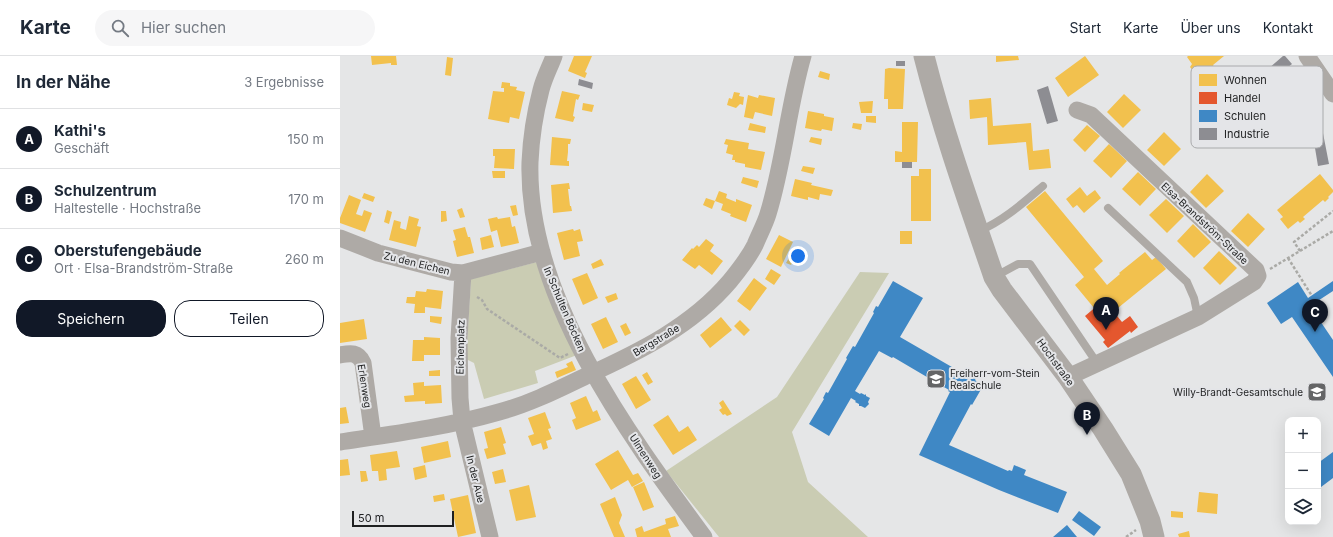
<!DOCTYPE html>
<html lang="de">
<meta charset="utf-8">
<style>
body{margin:0;font-family:Inter,sans-serif;background:#f6f6f7;color:#1f2937}
.controls{position:absolute;right:12px;bottom:12px;display:grid;overflow:hidden;border-radius:8px;box-shadow:0 4px 16px #0002}
.controls button{width:36px;height:36px;display:grid;place-items:center;padding:0;border:0;border-bottom:1px solid #e0e1e3;background:#fff;color:#1f2937;font:20px sans-serif}
.scale{position:absolute;left:12px;bottom:10px;width:102px;box-sizing:border-box;padding-left:4px;border:2px solid #1f2021;border-top:0;font-size:11px;line-height:14px;white-space:nowrap;color:#1f2021;-webkit-text-stroke:3px #e4e5e8;paint-order:stroke}
.you{position:absolute;left:458px;top:200px;width:14px;height:14px;margin:-10px;border:3px solid #fff;border-radius:50%;background:#1a73e8;box-shadow:0 0 0 6px #1a73e833}
.badge{display:grid;place-items:center;width:26px;height:26px;border-radius:50%;background:#111827;color:#fff;font-size:13px;font-weight:700}
.pin{position:absolute;translate:-50% -33px;filter:drop-shadow(0 1px 2px #0008)}
.pin::after{content:'';position:absolute;top:21px;width:14px;height:12px;background:inherit;clip-path:polygon(0 0,100% 0,50% 100%)}
.list{margin:0;padding:0;list-style:none}
h2{display:flex;justify-content:space-between;align-items:center;height:52px;margin:0;padding:0 16px;font-size:17px}
h2 small{font-size:13px;font-weight:400;color:#747a83}
.list li{display:grid;grid-template-columns:26px 1fr auto;gap:12px;align-items:center;box-sizing:border-box;height:60px;padding:0 16px;border-top:1px solid #e0e1e3}
.list b{display:block;font-size:15px;white-space:nowrap}
.list p{margin:0;font-size:13px;white-space:nowrap;color:#747a83}
.list em{font-size:13px;font-style:normal;color:#747a83}
.actions{display:flex;gap:8px;padding:12px 16px}
.actions a{flex:1;padding:9px 0;border:1px solid #111827;border-radius:16px;text-align:center;font-size:14px;color:#111827}
.actions .main{background:#111827;color:#fff}
.icon{flex:none;width:22px;height:22px;fill:none;stroke:currentColor;stroke-width:2;stroke-linecap:round;stroke-linejoin:round}
.map{position:relative;flex:none;width:993px;height:481px;overflow:hidden}
header{display:flex;align-items:center;gap:24px;box-sizing:border-box;height:56px;padding:0 20px;background:#fff;border-bottom:1px solid #e0e1e3}
header strong{font-size:19px}
nav{display:flex;gap:22px;margin-inline-start:auto;font-size:14px}
.search{width:280px;height:36px;background:#f6f6f7;display:flex;align-items:center;gap:10px;box-sizing:border-box;padding:0 14px;border-radius:22px;color:#747a83;font-size:15px}
main{display:flex}
aside{flex:1;background:#fff}
.map>svg:first-child{display:block}
.green{fill:#caccb3}
.homes{fill:#f2c14e}
.shops{fill:#e4572e}
.schools{fill:#3f88c5}
.industry{fill:#8d8d92}
.lines{fill:none;stroke-linecap:round;stroke-linejoin:round}
.path{stroke:#aaaaa6;stroke-width:2.5;stroke-dasharray:3 2;stroke-linecap:butt}
.service{stroke:#aeaaa6;stroke-width:8}
.minor{stroke:#aeaaa6;stroke-width:17}
.tertiary{stroke:#aeaaa6;stroke-width:21}
.labels{text-anchor:middle;dominant-baseline:central;stroke-width:4;stroke-linejoin:round;paint-order:stroke}
.street-label{font-size:10px;fill:#1f2021;stroke:#e4e5e8}
.poi-label{font-size:10px;fill:#1f2021;stroke:#e4e5e8;text-anchor:start}
.key{fill:#e4e5e8;stroke:#a9aaac;stroke-width:1}
.key-label{font-size:11px;fill:#1f2021}
</style>
<header>
<strong>Karte</strong>
<div class="search"><svg class="icon" aria-label="search" viewBox="0 0 24 24"><circle cx="10" cy="10" r="6"/><path d="M15 15l6 6"/></svg>Hier suchen</div>
<nav><a>Start</a><a>Karte</a><a>Über uns</a><a>Kontakt</a></nav>
</header>
<main>
<aside>
<h2>In der Nähe<small>3 Ergebnisse</small></h2>
<ul class="list">
<li><span class="badge">A</span><div><b>Kathi's</b><p>Geschäft</p></div><em>150 m</em></li>
<li><span class="badge">B</span><div><b>Schulzentrum</b><p>Haltestelle · Hochstraße</p></div><em>170 m</em></li>
<li><span class="badge">C</span><div><b>Oberstufengebäude</b><p>Ort · Elsa-Brandström-Straße</p></div><em>260 m</em></li>
</ul>
<div class="actions"><a class="main">Speichern</a><a>Teilen</a></div>
</aside>
<div class="map">
<svg width="993" height="481" viewBox="0 0 993 481">
<rect width="100%" height="100%" fill="#e5e6e7"/>
<path class="green" d="M197,206L237,299L195,315L198,327L144,343L134,307L126,303L131,223Z
M520,216L549,217L452,376L468,426L528,481H379L326,415L437,341Z"/>
<path class="homes" d="M31,0H56L57,9H51V7L32,9Z
M234,0H252L245,16L247,17L245,22L228,15Z
M656,0H678L679,4L656,6Z
M745,0L759,19L728,41L715,22Z
M848,0H884L873,9L874,11L870,15L868,13L858,21L850,11L852,8L847,1Z
M107,1L113,2L111,20L105,19Z
M549,12L565,13L563,53H548V43H544L545,13Z
M480,15L490,18L489,24L478,21Z
M162,26L170,27V30L177,31L176,34L185,36L179,63L170,61L169,67L148,63L153,35L164,36V32H161Z
M222,35L240,39L238,44L236,43L233,60L235,61L233,66L215,62Z
M394,36L400,37L399,40L404,41L403,49L400,48L396,52L387,49L389,42L392,43Z
M784,38L801,54L783,72L767,56Z
M408,39L418,42L419,39L435,42L432,60L415,56L413,63L404,61Z
M651,42L653,70L691,67L693,95L709,93L711,112L689,114L686,86L648,89L647,61L630,63L629,44Z
M533,45L532,57H521L519,46Z
M243,47L254,49L252,56L242,54Z
M468,55L484,58V60L494,62L492,75L482,73L481,75L465,72Z
M526,60H536V67L526,66Z
M562,66H578L577,106H555V95L562,96Z
M410,67L426,71L425,77L408,74Z
M513,67L522,68L521,74L512,72Z
M747,69L760,80L745,96L733,84Z
M824,76L841,93L824,110L807,94Z
M212,81L231,83L230,88H228V96L227,105H229V110L210,109Z
M471,81L482,83L481,89L469,86Z
M386,83L409,87L408,93L425,96L421,114L405,111V108L395,106V104H392L393,99L386,97L388,89L384,88Z
M769,88L787,105L771,122L753,105Z
M153,93H175L174,113L154,112L155,100H153Z
M463,110L475,112L473,118L461,115Z
M579,113H591V165H571V120H579Z
M152,115H165V122H153Z
M798,116L816,133L800,150L782,133Z
M867,118L884,135L866,152L850,136Z
M980,118L993,134V136L988,141L989,142L985,146L983,144L963,161L965,163L960,167L958,165L948,173L940,163L943,161L937,154Z
M403,121L419,125L417,132L401,127Z
M455,123L472,127L471,129L493,134L491,140L480,138L479,144L468,141V144L451,140Z
M229,127L230,133H228L230,150H231L232,155L213,157L211,129Z
M740,131L747,140L755,134L761,142L744,157L737,149L733,152L726,143Z
M379,135L387,138L386,142L396,146V143L412,149L406,166L390,160L391,158L381,154L383,148L375,145Z
M705,135L763,205L754,213L767,229L780,218L779,217L805,196L812,204L816,201L826,213L773,256L764,244L754,252L735,229L744,221L686,151Z
M24,137L35,141L33,146L22,142Z
M9,139L21,144L16,158L22,160L24,154L32,157L25,176L0,167V162Z
M366,142L375,145L372,153L363,149Z
M826,143L844,160L827,177L809,159Z
M176,149L178,159L173,160L170,150Z
M122,152L125,161L120,162L117,154Z
M47,154L52,156L49,168L44,166Z
M101,155H106L107,165L101,166Z
M908,157L925,173L908,191L891,175Z
M69,160L79,163L77,170L81,171L76,191L49,184L54,164L61,166L60,172L66,174Z
M157,161L158,163L170,161L172,171L175,170L179,187L161,191L157,174L151,176L148,163Z
M853,168L871,186L854,202L837,185Z
M125,171L128,181H130L134,197L117,201L113,185L116,184L113,174Z
M233,173L234,175L240,173L243,185L237,186L240,200L224,204L217,177Z
M560,175H572V188H560Z
M151,179L154,191L142,194L140,182Z
M439,179L453,186L441,211L426,203Z
M366,183L374,189L370,195L383,205L372,219L359,209L355,213L342,204L352,192L353,193L357,189L359,191Z
M454,191L461,194L460,196L464,198L462,205L450,200Z
M879,195L897,212L880,229L863,212Z
M450,200L455,202L451,209L446,207Z
M261,203L264,209L253,213L251,208Z
M431,213L441,219L434,229L425,223Z
M247,217L258,242L243,249L232,223Z
M414,222L427,232L410,255L397,245Z
M87,233L103,235L101,253L85,251V257H74L75,248L66,247L67,241H75L76,235L86,236Z
M276,237L278,243L268,247L265,241Z
M90,260L102,261L101,268L90,266Z
M266,261L278,286L263,293L251,268Z
M381,261L392,274L370,292L360,279Z
M24,263L27,283L0,287V267Z
M400,264L410,274L404,280L394,270Z
M286,267L291,277L285,280L280,270Z
M84,281L100,282V299H84V305H72L73,284H84Z
M232,305L236,314L217,322L215,316L228,311L226,308Z
M100,314V320H89V315Z
M307,316L313,326L308,329L302,319Z
M296,320L311,344L296,353L282,328Z
M84,326V330L101,329L102,347L85,348V345L65,346L64,340L74,339L73,327Z
M246,340L253,356L257,354L261,364L236,374L232,364L236,362L230,347Z
M383,344L392,358L387,360L385,358L383,359L379,354L382,352L379,347Z
M6,351L9,367L0,368V352Z
M205,356L211,372L208,373L212,383L206,385L208,392L203,394L201,387L192,390L188,380L194,378L188,362Z
M328,359L339,376L348,370L357,384L333,399L313,369Z
M161,371L166,387L163,388L166,398L147,403L144,393L148,392L144,376Z
M108,385L111,401L84,407L81,391Z
M278,394L293,419L298,417L303,425L292,431L288,424L271,434L255,408Z
M57,395L60,411L46,413L47,424L39,425L38,415H32L30,399Z
M8,403L10,419L0,420V404Z
M85,409L87,421L75,424L73,412Z
M163,413L166,426L155,428L152,416Z
M20,415H26L28,425L21,426Z
M304,426L314,451L303,455L293,431Z
M189,429L196,461L176,465L169,434Z
M859,436L878,438L877,458L857,456Z
M104,438L105,444L94,446L93,440Z
M128,439L136,477L118,481L110,443Z
M275,441L282,459L279,467L285,481H274L260,448Z
M831,455L843,456V462L831,461Z
M335,460L339,470L328,473L331,481H297L295,473L302,470L304,476L326,468L325,463Z
M849,475L850,481H839L838,478Z"/>
<path class="shops" d="M764,244L782,266L790,260L798,271L791,277L790,275L768,292L763,286L765,284L745,260Z"/>
<path class="schools" d="M553,225L583,242L560,281L624,318L627,312L638,318L635,324L643,330L632,349L631,348L609,389L668,415L669,414L672,415L674,409L686,414L684,419L727,436L718,457L659,434L579,399L610,336L608,335L609,334L553,301L552,302L539,295L515,335L520,338L521,337L525,339L526,338V340L530,342L528,346L529,348L525,352L521,350H519V348L515,346L516,345L511,342L489,380L469,368L484,343L483,342L486,336L488,337L507,303L506,302L513,290L515,291L534,257L533,256L536,250L538,251Z
M993,225V235L970,250L993,284V321L952,261L941,268L927,247L958,226L968,242Z
M993,396V422L981,431L978,426V407Z
M739,455L761,471L754,480L732,464Z
M727,469L737,481H713Z"/>
<path class="industry" d="M943,0H945L952,8L929,26L922,18Z
M556,5H565V10H556Z
M239,23L253,27L252,33L238,29Z
M708,30L718,65L707,68L697,34Z
M982,72L989,108L978,110L972,74Z
M562,106H572V112H562Z"/>
<g class="lines">
<path class="path" d="M960,195L954,186L993,155
M948,202L972,240
M930,213L993,175
M137,241L142,244L147,253L220,302L228,298
M786,481L796,474"/>
<path class="service" d="M768,152L847,226L854,242L858,261
M639,175C663,165 683,147 703,130
M654,221L678,208H690L757,307"/>
<path class="minor" d="M214,0C210,11 204,22 201,34C195,57 191,82 190,106C186,240 288,378 364,481
M967,0L993,38
M0,182L38,197L111,216L123,217L202,196
M123,217L119,282L120,342L122,365L150,481
M0,299C11,297 18,296 23,307L33,381
M728,321L858,261L914,226L918,220L916,214L751,59L737,54
M0,386C53,378 107,371 159,356C189,348 217,334 246,320C299,296 352,270 390,225C399,214 409,201 415,189C419,179 425,168 428,158C444,106 448,52 463,0"/>
<path class="tertiary" d="M584,0C603,75 629,148 654,221L662,234L728,321L763,373L791,418L810,465L814,481"/>
</g>
<defs>
<g id="school-square" transform="scale(1)"><rect x="-9" y="-9" width="18" height="18" rx="4" fill="#646566" stroke="#e4e5e8"/><path d="M0-5L7-2L0 1L-7-2ZM-4 1L0 2.5L4 1V4Q0 6-4 4Z" fill="#fff"/></g>
</defs>
<g fill-rule="evenodd">
<use href="#school-square" x="596" y="323"/>
<use href="#school-square" x="977" y="336"/>
</g>
<g class="labels">
<g class="street-label">
<text transform="translate(865 167) rotate(43)">Elsa-Brandström-Straße</text>
<text transform="translate(77 207) rotate(14)">Zu den Eichen</text>
<text transform="translate(225 253) rotate(67)">In Schulten Böcken</text>
<text transform="translate(316 284) rotate(-31)">Bergstraße</text>
<text transform="translate(120 291) rotate(-89)">Eichenplatz</text>
<text transform="translate(716 306) rotate(54)">Hochstraße</text>
<text transform="translate(25 330) rotate(81)">Erlenweg</text>
<text transform="translate(306 400) rotate(57)">Ulmenweg</text>
<text transform="translate(136 423) rotate(76)">In der Aue</text>
</g>
<g class="poi-label">
<text x="610" y="317">Freiherr-vom-Stein<tspan x="610" dy="12">Realschule</tspan></text>
<text x="963" y="336" text-anchor="end">Willy-Brandt-Gesamtschule</text>
</g>
</g>
<rect x="851" y="10" width="132" height="82" rx="6" class="key"/>
<rect x="859" y="18" width="18" height="12" fill="#f2c14e"/>
<rect x="859" y="36" width="18" height="12" fill="#e4572e"/>
<rect x="859" y="54" width="18" height="12" fill="#3f88c5"/>
<rect x="859" y="72" width="18" height="12" fill="#8d8d92"/>
<g class="key-label">
<text x="884" y="28">Wohnen</text>
<text x="884" y="46">Handel</text>
<text x="884" y="64">Schulen</text>
<text x="884" y="82">Industrie</text>
</g>
</svg>
<div class="controls">
<button>+</button>
<button>−</button>
<button><svg class="icon" aria-label="layers" viewBox="0 0 24 24"><path d="M12 4l9 5-9 5-9-5zM3 14l9 5 9-5"/></svg></button>
</div>
<div class="scale">50 m</div>
<div class="you"></div>
<div class="pin badge" style="left:766px;top:274px">A</div>
<div class="pin badge" style="left:747px;top:379px">B</div>
<div class="pin badge" style="left:975px;top:276px">C</div>
</div>
</main>
